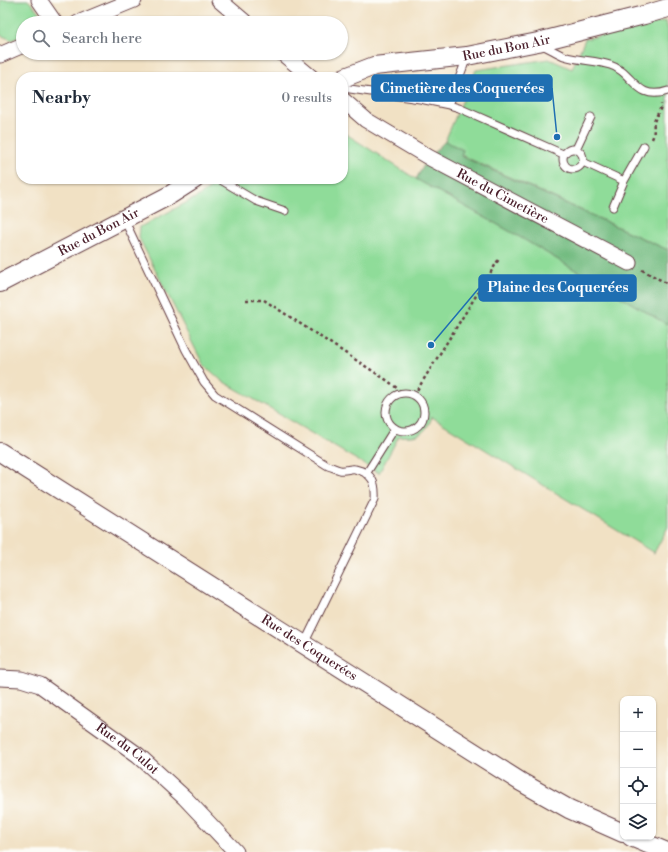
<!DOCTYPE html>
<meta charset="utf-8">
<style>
body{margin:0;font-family:"Libre Bodoni",serif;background:#f6f6f7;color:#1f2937}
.controls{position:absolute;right:12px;bottom:12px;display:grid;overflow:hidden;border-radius:8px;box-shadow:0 1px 3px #0004}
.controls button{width:36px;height:36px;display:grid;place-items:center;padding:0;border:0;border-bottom:1px solid #e0e1e3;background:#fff;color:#1f2937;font:20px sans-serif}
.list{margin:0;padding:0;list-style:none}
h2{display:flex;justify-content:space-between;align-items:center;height:52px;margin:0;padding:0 16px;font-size:17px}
h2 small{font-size:13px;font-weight:400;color:#747a83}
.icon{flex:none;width:22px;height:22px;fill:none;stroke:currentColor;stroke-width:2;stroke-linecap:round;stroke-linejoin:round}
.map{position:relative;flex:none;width:668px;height:852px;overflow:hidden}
.search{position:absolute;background:#fff;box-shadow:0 1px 3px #0004;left:16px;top:16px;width:332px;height:44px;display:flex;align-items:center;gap:10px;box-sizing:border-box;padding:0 14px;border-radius:22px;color:#747a83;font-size:15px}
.panel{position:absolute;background:#fff;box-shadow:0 1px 3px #0004;left:16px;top:72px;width:332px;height:112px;border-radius:16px}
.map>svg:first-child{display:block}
.green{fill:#8fdc99;stroke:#6c7e62}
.forest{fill:#73bc81;stroke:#5e6e56}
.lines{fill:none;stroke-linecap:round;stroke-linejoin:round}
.service-casing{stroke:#633c42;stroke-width:9}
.minor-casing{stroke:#633c42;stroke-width:17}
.tertiary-casing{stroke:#633c42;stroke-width:20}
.path{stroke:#633c42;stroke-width:2.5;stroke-dasharray:3 3;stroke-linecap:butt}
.service{stroke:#fff;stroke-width:7}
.minor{stroke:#fff;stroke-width:15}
.tertiary{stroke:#fff;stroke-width:18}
.labels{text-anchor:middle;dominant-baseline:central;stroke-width:3.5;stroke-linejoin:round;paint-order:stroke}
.street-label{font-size:13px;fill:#4a1f2b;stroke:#fdfcf7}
.leader{fill:none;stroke:#1f6fb2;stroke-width:1.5}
.callout-dot{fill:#1f6fb2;stroke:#fdfcf7;stroke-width:1.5}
.callout{fill:#1f6fb2;stroke:#1f6fb2;stroke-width:1.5}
.callout-label{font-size:14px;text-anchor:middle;font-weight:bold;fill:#fff}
</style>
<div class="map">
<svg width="668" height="852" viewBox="0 0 668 852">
<rect width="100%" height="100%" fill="#fdfcf7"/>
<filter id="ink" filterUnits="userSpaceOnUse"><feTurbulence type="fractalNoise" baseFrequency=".025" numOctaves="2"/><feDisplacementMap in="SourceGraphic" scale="8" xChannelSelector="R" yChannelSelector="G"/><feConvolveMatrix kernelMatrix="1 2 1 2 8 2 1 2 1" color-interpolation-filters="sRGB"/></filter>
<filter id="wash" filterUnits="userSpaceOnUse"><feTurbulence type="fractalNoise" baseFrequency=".012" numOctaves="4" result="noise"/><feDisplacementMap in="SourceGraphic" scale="16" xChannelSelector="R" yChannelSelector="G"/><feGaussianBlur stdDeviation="0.9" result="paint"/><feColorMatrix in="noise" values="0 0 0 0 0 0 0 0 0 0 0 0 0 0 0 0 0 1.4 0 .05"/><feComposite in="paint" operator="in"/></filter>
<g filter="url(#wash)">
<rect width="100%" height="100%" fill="#f1e1c4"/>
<path class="green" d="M0,0H28L39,12L35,23H23V35L12,40L0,35Z
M666,21L668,31V250L461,155L463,150L445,141L476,70L549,59L572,69L585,39Z
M343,132L416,179L518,236L668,325V527L654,553L432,417C425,435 418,437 399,436L379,473L238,390L222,381L203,364L139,238L140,227L199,196L223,179H343Z"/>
<path class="forest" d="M445,141L463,150L461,156L668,250V325L518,236L416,179L427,160Z"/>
</g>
<g filter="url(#ink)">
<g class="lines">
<g class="service-casing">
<path id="service" d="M542,45C549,48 557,53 564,56C579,61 595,60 610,65C634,72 635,102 668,91
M343,88L420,99L449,105L467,57
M449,105L459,108L563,154
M563 159a10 10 0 1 1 20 0a10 10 0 1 1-20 0Z
M576,149L591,117
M583,162L624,181
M219,179L256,201L285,211
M613,207L624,181L644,146
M124,219L186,350L204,382L215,395L328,466C332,467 336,469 340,470C345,471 351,468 355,469C373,473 376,483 375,499L304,644
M386 412a19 19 0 1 1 38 0a19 19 0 1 1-38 0Z
M366,474L395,428"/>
</g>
<g class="minor-casing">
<g id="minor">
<path d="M39,0L55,23"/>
<path d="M219,0L246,23"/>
<path d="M78,23L134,0"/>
<path d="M282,53L311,77"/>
<path d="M0,55L23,45"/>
<path id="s1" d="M343,100L366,120L430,158L629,263"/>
<path id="s2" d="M0,678L21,679L40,685L138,755L185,798L236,852"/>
</g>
</g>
<g class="tertiary-casing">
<g id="tertiary">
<path id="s3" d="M343,78L374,66L467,56L538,42L644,15L668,8"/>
<path id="s4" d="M0,283L170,195L195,179"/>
<path id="s5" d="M0,452L521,782L569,809L623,833"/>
<path d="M631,837L667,852"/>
</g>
</g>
<path class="path" d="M652,139C655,133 653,128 654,123C655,116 661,111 661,104
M642,270L668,284
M246,300H264L388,381L403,393
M414,395L499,259"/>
<use href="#service" class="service"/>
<use href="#minor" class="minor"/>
<use href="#tertiary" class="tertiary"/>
</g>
</g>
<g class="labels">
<g class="street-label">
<text stroke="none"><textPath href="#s3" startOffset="167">Rue du Bon Air</textPath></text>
<text stroke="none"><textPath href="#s1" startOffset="187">Rue du Cimetière</textPath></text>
<text stroke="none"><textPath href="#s4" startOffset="111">Rue du Bon Air</textPath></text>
<text stroke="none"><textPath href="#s5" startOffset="366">Rue des Coquerées</textPath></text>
<text stroke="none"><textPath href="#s2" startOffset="149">Rue du Culot</textPath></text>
</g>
</g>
<path class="leader" d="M557 137L552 88M431 345L479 288"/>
<g class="callout-dot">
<circle cx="557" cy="137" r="4"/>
<circle cx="431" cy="345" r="4"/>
</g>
<g class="callout">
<rect x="372" y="75" width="180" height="26" rx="4"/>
<rect x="479" y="275" width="157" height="26" rx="4"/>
</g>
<g class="callout-label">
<text x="462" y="93">Cimetière des Coquerées</text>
<text x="558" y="292">Plaine des Coquerées</text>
</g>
</svg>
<div class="controls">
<button>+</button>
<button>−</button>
<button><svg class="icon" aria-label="locate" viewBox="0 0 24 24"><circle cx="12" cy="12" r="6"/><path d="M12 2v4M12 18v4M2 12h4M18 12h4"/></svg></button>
<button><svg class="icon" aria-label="layers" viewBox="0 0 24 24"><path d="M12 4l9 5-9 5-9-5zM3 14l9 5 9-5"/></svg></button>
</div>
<div class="search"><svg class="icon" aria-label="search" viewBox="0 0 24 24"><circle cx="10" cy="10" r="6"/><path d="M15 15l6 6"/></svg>Search here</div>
<section class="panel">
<h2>Nearby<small>0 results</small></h2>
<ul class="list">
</ul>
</section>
</div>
